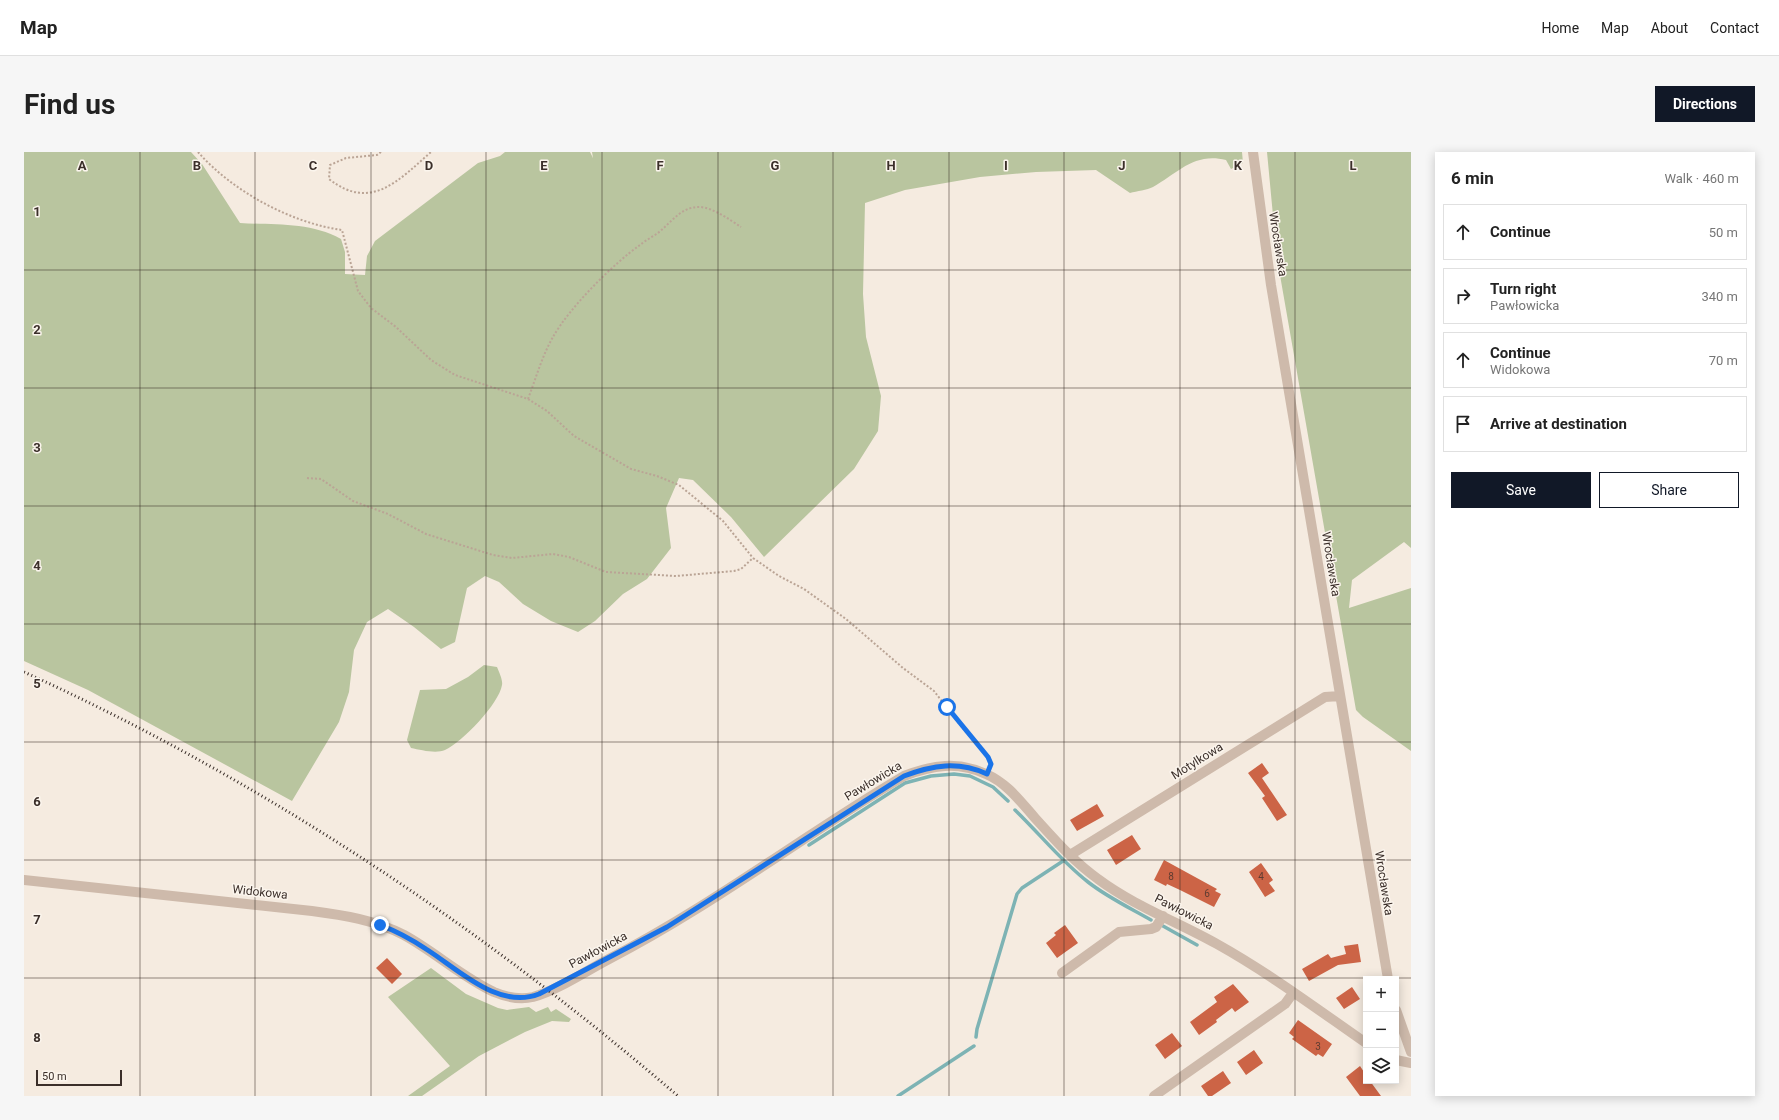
<!DOCTYPE html>
<meta charset="utf-8">
<style>
body{margin:0;font-family:Roboto,sans-serif;background:#f6f6f6;color:#222}
.controls{position:absolute;right:12px;bottom:12px;display:grid;overflow:hidden;border-radius:0px;box-shadow:0 2px 10px #0003}
.controls button{width:36px;height:36px;display:grid;place-items:center;padding:0;border:0;border-bottom:1px solid #e0e0e0;background:#fff;color:#222;font:20px sans-serif}
.scale{position:absolute;left:12px;bottom:10px;width:86px;box-sizing:border-box;padding-left:4px;border:2px solid #3b2f2a;border-top:0;font-size:11px;line-height:14px;white-space:nowrap;color:#3b2f2a;-webkit-text-stroke:3px #fbf5ed;paint-order:stroke}
.stop{position:absolute;width:12px;height:12px;margin:-9px;border:3px solid #1a73e8;border-radius:50%;background:#fff}
.stop.end{background:#1a73e8;border-color:#fff;box-shadow:0 1px 4px #0008}
.list{margin:0;padding:0;list-style:none}
h2{display:flex;justify-content:space-between;align-items:center;height:52px;margin:0;padding:0 16px;font-size:17px}
h2 small{font-size:13px;font-weight:400;color:#767676}
.list li{display:grid;grid-template-columns:26px 1fr auto;gap:12px;align-items:center;box-sizing:border-box;height:56px;margin:0 8px 8px;padding:0 8px;border:1px solid #e0e0e0;border-radius:0px}
.list b{display:block;font-size:15px;white-space:nowrap}
.list p{margin:0;font-size:13px;white-space:nowrap;color:#767676}
.list em{font-size:13px;font-style:normal;color:#767676}
.actions{display:flex;gap:8px;padding:12px 16px}
.actions a{flex:1;padding:9px 0;border:1px solid #111827;border-radius:0px;text-align:center;font-size:14px;color:#111827}
.actions .main{background:#111827;color:#fff}
.icon{flex:none;width:22px;height:22px;fill:none;stroke:currentColor;stroke-width:2;stroke-linecap:round;stroke-linejoin:round}
.map{position:relative;flex:none;width:1387px;height:944px;overflow:hidden;border-radius:0px}
header{display:flex;align-items:center;gap:24px;box-sizing:border-box;height:56px;padding:0 20px;background:#fff;border-bottom:1px solid #e0e0e0}
header strong{font-size:19px}
nav{display:flex;gap:22px;margin-inline-start:auto;font-size:14px}
.intro{display:flex;align-items:center;justify-content:space-between;box-sizing:border-box;height:96px;padding:0 24px}
h1{margin:0;font-size:28px}
.button{padding:10px 18px;border-radius:0px;background:#111827;color:#fff;font-size:14px;font-weight:700}
main{display:flex;gap:24px;padding:0 24px}
aside{flex:1;background:#fff;border-radius:0px;box-shadow:0 2px 10px #0003}
.map>svg:first-child{display:block}
.green{fill:#b9c59f}
.lines{fill:none;stroke-linecap:round;stroke-linejoin:round}
.stream{stroke:#7db3b4;stroke-width:3.5}
.building{fill:#cc6446}
.path{stroke:#baa495;stroke-width:2;stroke-dasharray:2 2;stroke-linecap:butt}
.minor{stroke:#cebaab;stroke-width:10}
.rail{stroke:#3b2f2a;stroke-width:3;stroke-dasharray:1 3;stroke-linecap:butt}
.route{stroke:#1a73e8;stroke-width:5}
.grid{fill:none;stroke:#3b2f2a;stroke-width:1;stroke-opacity:0.55}
.labels{text-anchor:middle;dominant-baseline:central;stroke-width:3;stroke-linejoin:round;paint-order:stroke}
.number-label{font-size:10px;fill:#5f3c31}
.street-label{font-size:12px;fill:#3b2f2a;stroke:#fbf5ed}
.grid-label{font-size:13px;text-anchor:middle;font-weight:bold;fill:#3b2f2a;stroke:#fbf5ed;stroke-width:3;stroke-linejoin:round;paint-order:stroke}
</style>
<header>
<strong>Map</strong>
<nav><a>Home</a><a>Map</a><a>About</a><a>Contact</a></nav>
</header>
<div class="intro"><h1>Find us</h1><a class="button">Directions</a></div>
<main>
<div class="map">
<svg width="1387" height="944" viewBox="0 0 1387 944">
<rect width="100%" height="100%" fill="#f5ebe0"/>
<path class="green" d="M0,0H167L178,12L216,71C251,73 286,70 317,87L321,100V122L341,123L343,104L351,89L454,11L476,4L481,0H566L569,6L568,0H1218L1219,11L1207,17L1202,8C1170,0 1154,21 1129,35C1123,38 1113,39 1106,41L1072,18L1012,20L956,25L881,38L841,51L839,142L842,185L857,244L854,279L830,317L740,405L707,365L669,328L655,326L642,356L647,396L623,427L599,442L571,469L554,480L527,469L499,452L475,430L461,424L443,436L431,490L417,497L390,475L364,457L343,470L330,498L325,540L315,570L268,649L64,538L0,509Z
M1243,0H1387V396L1380,390L1328,428L1325,456L1387,436V599L1339,565L1332,558L1253,106Z
M460,513L473,515C475,520 479,528 478,533C475,552 438,590 421,598C412,602 397,598 387,596L383,588L396,538L422,537L444,525Z
M407,816L442,842L474,856L483,858L505,855L512,860L524,855L527,860L532,857L547,867L545,870L528,869L501,880L455,904L398,944H384L426,914L364,845Z"/>
<g class="lines">
<path class="stream" d="M991,658C1016,682 1037,709 1064,730C1083,745 1106,756 1127,768
M785,693L881,631L907,624L930,622L946,624L969,635L984,649
M1139,774L1173,793
M952,885L953,877L993,742L998,736L1039,709
M874,944L950,894"/>
</g>
<path class="building" d="M1238,611L1245,621L1238,626L1263,663L1253,669L1238,646L1241,644L1224,621Z
M1073,652L1080,664L1053,679L1046,668Z
M1108,683L1117,697L1092,713L1083,698Z
M1140,708L1193,737L1191,739L1197,742L1190,755L1156,738L1143,732L1142,734L1130,728Z
M1237,711L1249,728L1245,731L1251,739L1241,745L1225,720Z
M1041,773L1054,791L1033,806L1022,791L1032,783L1030,781Z
M1334,792L1337,810L1314,813L1285,829L1278,817L1304,802L1307,806L1322,802L1320,794Z
M363,806L378,822L368,832L352,816Z
M1209,832L1225,850L1211,860L1208,856L1192,868L1193,870L1175,883L1166,870L1193,850L1190,845Z
M1328,835L1336,847L1320,857L1312,846Z
M1274,868L1308,892L1299,905L1294,902L1292,904L1268,887L1270,885L1265,881Z
M1148,881L1158,894L1141,907L1131,893Z
M1230,898L1239,911L1222,923L1213,910Z
M1336,914L1342,923V929H1346L1357,944H1336L1322,925Z
M1199,919L1207,931L1188,944H1184L1177,934Z"/>
<g class="lines">
<path class="path" d="M174,0C208,39 267,71 318,78L334,139L347,156L372,175L407,208L431,223L504,247L523,259L550,284L607,317L633,324L655,333L699,369L729,406
M357,0L353,3L322,6L306,13L305,27C347,60 375,28 407,0
M504,247C512,226 518,204 529,185C545,156 589,112 616,93C621,89 626,86 631,83C646,73 656,54 676,55C690,56 706,68 717,75
M283,326L297,327L329,349L364,362L402,382L469,403L488,406L529,402L545,405L582,420L652,424L710,419L717,417L729,406L755,424L780,437L822,467L879,516L910,539L941,579L960,598L966,612"/>
<path class="minor" d="M1229,0L1247,133L1364,827
M1046,703L1301,545L1316,544
M0,728L288,759C319,763 351,768 380,783C411,800 438,825 470,840C482,845 496,848 509,845C534,838 562,819 585,807C688,754 780,683 880,624C908,613 934,609 962,622C983,631 996,649 1011,666C1031,688 1050,710 1074,727C1110,754 1154,770 1193,792C1245,821 1293,857 1342,891
M1038,821L1095,780L1127,777L1132,775L1139,764
M1372,858L1387,900
M1372,908L1387,911
M1130,944L1261,852L1269,841"/>
<path class="rail" d="M0,520C238,628 456,774 654,944"/>
</g>
<g class="lines">
<path class="route" d="M356,773C372,779 387,787 402,797C434,817 474,858 515,842L643,775L880,624C909,613 934,609 963,622L967,612L964,605L923,555"/>
</g>
<path class="grid" d="M116,0V944M231,0V944M347,0V944M462,0V944M578,0V944M694,0V944M809,0V944M925,0V944M1040,0V944M1156,0V944M1271,0V944M0,118H1387M0,236H1387M0,354H1387M0,472H1387M0,590H1387M0,708H1387M0,826H1387"/>
<g class="labels">
<g class="number-label">
<text x="1147" y="724">8</text>
<text x="1237" y="724">4</text>
<text x="1183" y="741">6</text>
<text x="1294" y="894">3</text>
</g>
<g class="street-label">
<text transform="translate(1254 92) rotate(81)">Wrocławska</text>
<text transform="translate(1307 412) rotate(81)">Wrocławska</text>
<text transform="translate(1173 609) rotate(-32)">Motylkowa</text>
<text transform="translate(849 629) rotate(-31)">Pawłowicka</text>
<text transform="translate(1360 731) rotate(81)">Wrocławska</text>
<text transform="translate(236 740) rotate(6)">Widokowa</text>
<text transform="translate(1160 760) rotate(27)">Pawłowicka</text>
<text transform="translate(574 798) rotate(-28)">Pawłowicka</text>
</g>
</g>
<g class="grid-label">
<text x="58" y="18">A</text>
<text x="173" y="18">B</text>
<text x="289" y="18">C</text>
<text x="405" y="18">D</text>
<text x="520" y="18">E</text>
<text x="636" y="18">F</text>
<text x="751" y="18">G</text>
<text x="867" y="18">H</text>
<text x="982" y="18">I</text>
<text x="1098" y="18">J</text>
<text x="1214" y="18">K</text>
<text x="1329" y="18">L</text>
<text x="13" y="64">1</text>
<text x="13" y="182">2</text>
<text x="13" y="300">3</text>
<text x="13" y="418">4</text>
<text x="13" y="536">5</text>
<text x="13" y="654">6</text>
<text x="13" y="772">7</text>
<text x="13" y="890">8</text>
</g>
</svg>
<div class="controls">
<button>+</button>
<button>−</button>
<button><svg class="icon" aria-label="layers" viewBox="0 0 24 24"><path d="M12 4l9 5-9 5-9-5zM3 14l9 5 9-5"/></svg></button>
</div>
<div class="scale">50 m</div>
<div class="stop" style="left:923px;top:555px"></div>
<div class="stop end" style="left:356px;top:773px"></div>
</div>
<aside>
<h2>6 min<small>Walk · 460 m</small></h2>
<ul class="list">
<li><svg class="icon" aria-label="ahead" viewBox="0 0 24 24"><path d="M12 20V5M6 11l6-6 6 6"/></svg><div><b>Continue</b></div><em>50 m</em></li>
<li><svg class="icon" aria-label="right" viewBox="0 0 24 24"><path d="M7 20v-9h11M14 6l5 5-5 5"/></svg><div><b>Turn right</b><p>Pawłowicka</p></div><em>340 m</em></li>
<li><svg class="icon" aria-label="ahead" viewBox="0 0 24 24"><path d="M12 20V5M6 11l6-6 6 6"/></svg><div><b>Continue</b><p>Widokowa</p></div><em>70 m</em></li>
<li><svg class="icon" aria-label="arrive" viewBox="0 0 24 24"><path d="M6 21V4h12l-3 4 3 4H6"/></svg><div><b>Arrive at destination</b></div></li>
</ul>
<div class="actions"><a class="main">Save</a><a>Share</a></div>
</aside>
</main>
